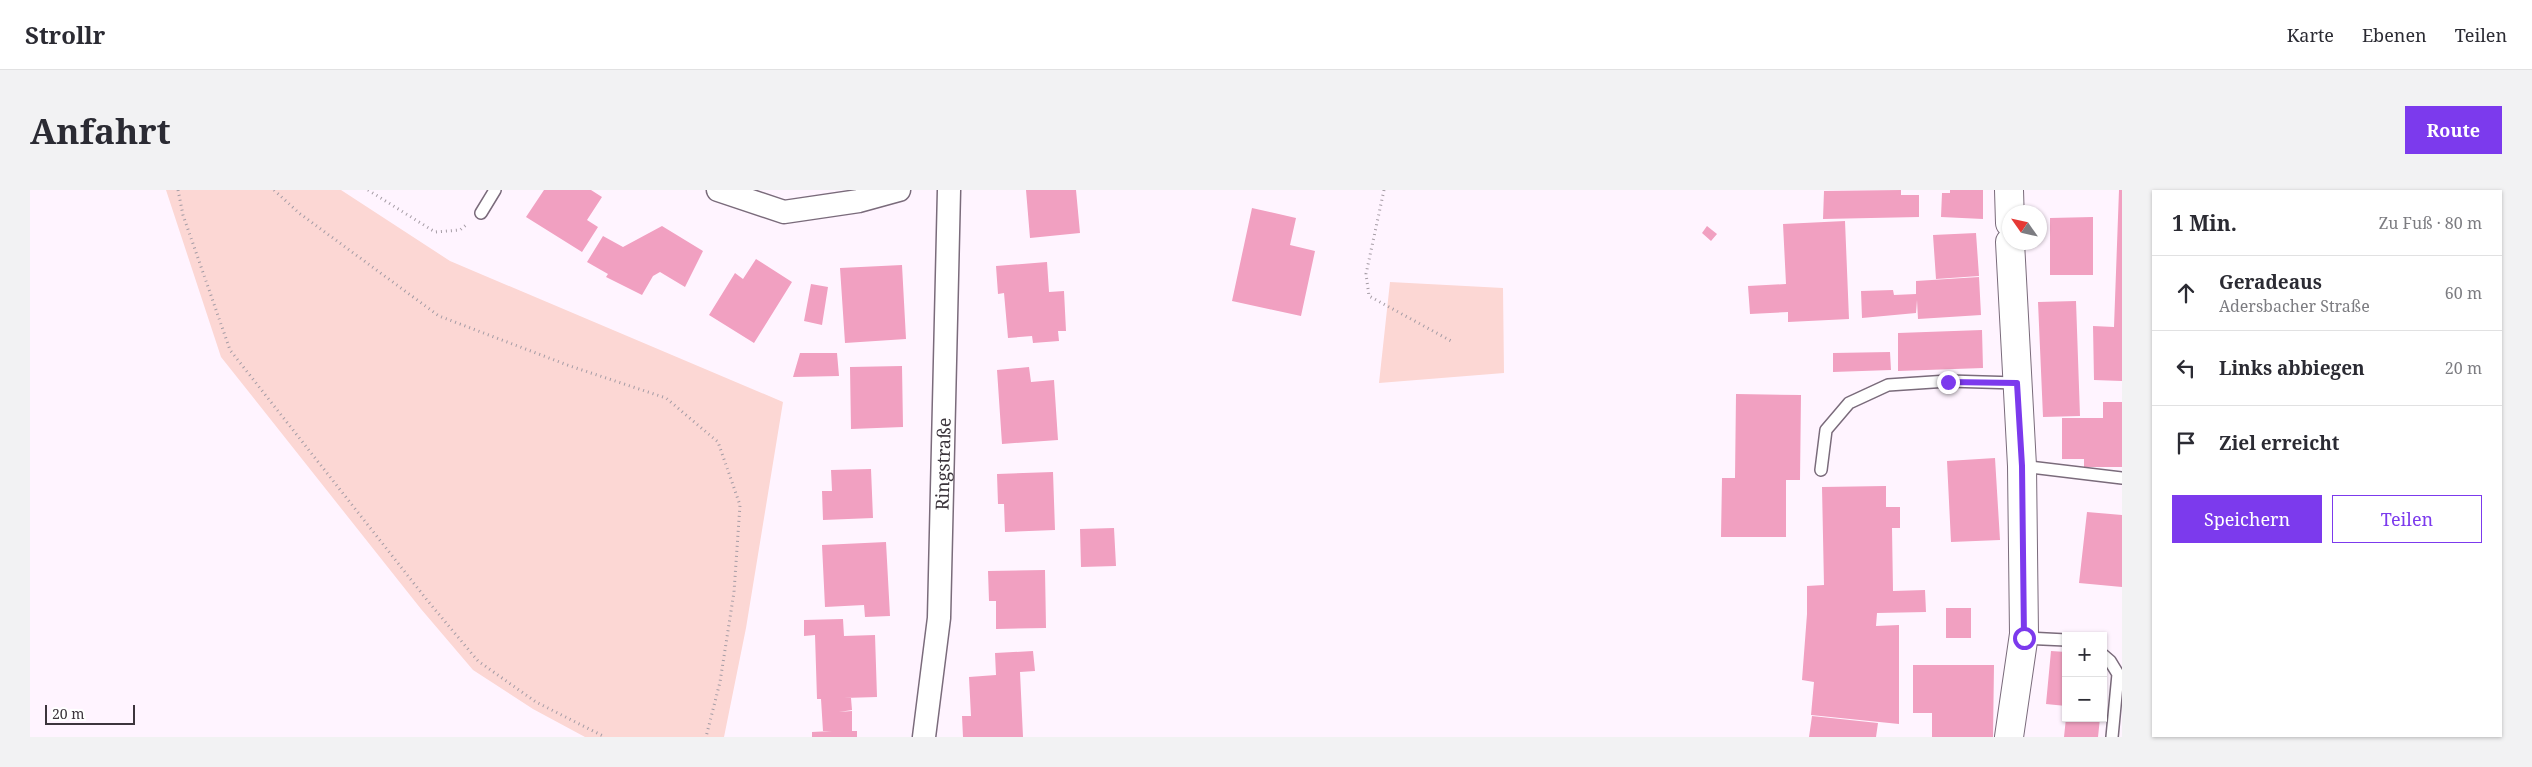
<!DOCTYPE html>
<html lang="de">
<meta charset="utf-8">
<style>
body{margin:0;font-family:"Noto Serif",serif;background:#f2f2f3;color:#2b2b33}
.controls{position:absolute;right:15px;bottom:15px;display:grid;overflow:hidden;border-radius:0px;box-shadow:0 1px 4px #0004}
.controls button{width:45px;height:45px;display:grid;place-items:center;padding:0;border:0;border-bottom:1px solid #e1e1e2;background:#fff;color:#2b2b33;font:25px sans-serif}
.compass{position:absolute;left:1972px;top:15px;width:45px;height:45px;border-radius:50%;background:#fff;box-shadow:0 1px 4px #0004;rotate:304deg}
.scale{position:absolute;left:15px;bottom:12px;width:90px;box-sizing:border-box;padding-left:5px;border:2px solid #3c353c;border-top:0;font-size:14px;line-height:18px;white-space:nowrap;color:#3c353c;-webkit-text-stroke:4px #fff;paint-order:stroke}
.stop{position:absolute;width:15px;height:15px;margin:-11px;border:4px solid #7c3aed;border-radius:50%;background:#fff}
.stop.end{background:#7c3aed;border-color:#fff;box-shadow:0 1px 5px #0008}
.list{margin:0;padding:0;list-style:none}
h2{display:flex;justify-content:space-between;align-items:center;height:65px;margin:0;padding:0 20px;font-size:21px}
h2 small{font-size:16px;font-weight:400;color:#7c7c81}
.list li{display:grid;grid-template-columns:32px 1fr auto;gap:15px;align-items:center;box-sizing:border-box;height:75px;padding:0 20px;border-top:1px solid #e1e1e2}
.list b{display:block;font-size:19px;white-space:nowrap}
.list p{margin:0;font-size:16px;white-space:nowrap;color:#7c7c81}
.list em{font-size:16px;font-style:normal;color:#7c7c81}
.actions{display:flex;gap:10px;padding:15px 20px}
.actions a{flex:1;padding:11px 0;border:1px solid #7c3aed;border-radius:0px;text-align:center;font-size:18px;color:#7c3aed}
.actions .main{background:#7c3aed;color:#fff}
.icon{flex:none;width:28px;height:28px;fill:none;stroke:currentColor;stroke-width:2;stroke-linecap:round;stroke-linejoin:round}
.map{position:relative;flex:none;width:2092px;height:547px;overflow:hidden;border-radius:0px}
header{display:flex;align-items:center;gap:30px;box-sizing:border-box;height:70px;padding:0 25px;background:#fff;border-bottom:1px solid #e1e1e2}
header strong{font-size:24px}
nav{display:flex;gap:28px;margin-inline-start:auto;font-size:18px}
.intro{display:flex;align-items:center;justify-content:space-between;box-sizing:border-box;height:120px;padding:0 30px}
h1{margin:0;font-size:35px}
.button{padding:12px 22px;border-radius:0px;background:#7c3aed;color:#fff;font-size:18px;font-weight:700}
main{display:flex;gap:30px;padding:0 30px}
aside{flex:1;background:#fff;border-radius:0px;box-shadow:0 1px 4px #0004}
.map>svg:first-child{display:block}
.green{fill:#fcd7d4}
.building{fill:#f1a0c1}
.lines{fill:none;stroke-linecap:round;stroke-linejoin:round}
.lane-casing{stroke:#7a6b7b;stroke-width:14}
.street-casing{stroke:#7a6b7b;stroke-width:25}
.secondary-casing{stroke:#7a6b7b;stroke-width:30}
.path{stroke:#a59ca5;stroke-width:3;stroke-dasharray:1 4;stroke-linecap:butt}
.lane{stroke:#fff;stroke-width:11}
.street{stroke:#fff;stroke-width:22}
.secondary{stroke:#fff;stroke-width:28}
.route{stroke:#7c3aed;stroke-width:6}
.labels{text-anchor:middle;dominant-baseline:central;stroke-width:4.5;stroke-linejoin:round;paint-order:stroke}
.street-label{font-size:18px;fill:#3c353c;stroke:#fff}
</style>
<header>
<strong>Strollr</strong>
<nav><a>Karte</a><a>Ebenen</a><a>Teilen</a></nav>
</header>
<div class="intro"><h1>Anfahrt</h1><a class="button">Route</a></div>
<main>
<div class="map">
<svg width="2092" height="547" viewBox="0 0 2092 547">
<rect width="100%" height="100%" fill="#fff4ff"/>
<path class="green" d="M136,0H311L420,71L753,212L716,438L694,547H555L503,519L443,480L391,419L191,167Z
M1360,92L1473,98L1474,183L1349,193Z"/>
<path class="building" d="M514,0H561L572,7L557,30L568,37L552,62L496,27Z
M996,0H1046L1050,43L1000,48Z
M1871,0V5H1889V27L1793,29L1794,1Z
M1920,0H1953V29L1911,27L1912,3H1920Z
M2089,0H2092V191L2064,190L2063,136L2084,137Z
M1222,18L1266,28L1260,55L1285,61L1271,126L1202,111Z
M2063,27V85H2020V28Z
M1815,31L1819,129L1758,132V122L1720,124L1718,96L1756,94L1753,34Z
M632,36L673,61L655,97L630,82L623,86L612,105L576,87L578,84L557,72L573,46L593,57Z
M1677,36L1687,44L1681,51L1672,43Z
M1946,43L1949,86L1906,89L1903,45Z
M726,69L762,92L724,153L679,125L705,83L713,89Z
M1017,72L1019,102L1034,101L1036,141H1028L1029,151L1003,153L1002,146L978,148L974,103L968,104L966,76Z
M872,75L876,149L815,153L810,78Z
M1949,87L1951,125L1888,129L1887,110L1886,123L1832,128L1831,101L1863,100L1864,105L1886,104V91Z
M781,94L798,97L792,135L774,131Z
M2046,111L2050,226L2013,227L2008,112Z
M1952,140L1953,178L1868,181V143Z
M1860,162L1861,180L1803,182V163Z
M770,163H807L809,186L763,187Z
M872,176L873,237L821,239L820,177Z
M999,177L1001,192L1024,190L1028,250L972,254L967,180Z
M1706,204L1771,205L1770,290H1756V347H1691L1692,288H1705Z
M2073,212H2092V277H2054V269H2032V228H2073Z
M1965,268L1970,350L1921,352L1917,271Z
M841,279L843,328L793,330L792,301H802L801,280Z
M1023,282L1025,340L975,342L974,314H968L967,284Z
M1856,296V317H1870V338H1862L1863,401L1895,400L1896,422L1847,423L1846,436L1869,435V534L1781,525L1784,492L1772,490L1777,424V396L1794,395L1792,297Z
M2057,322L2092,325V397L2049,393Z
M1084,338L1086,376L1051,377L1050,339Z
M856,352L860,426L835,427L834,415L795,417L792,355Z
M1015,380L1016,438L966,439V411H959L958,381Z
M1916,418H1941V448H1916Z
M813,429L814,446L845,445L847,507L814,508H821L822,520L809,522L822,521V541H827V547H782V542L802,541H793L791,509H787L785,445L774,446V430Z
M1003,461L1005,481L990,482L993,547H933L932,526H941L939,487L966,485L965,463Z
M2021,461L2036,462V516L2016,514Z
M1883,475H1964L1963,547H1902V523H1883Z
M1782,526L1848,533L1846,547H1779Z
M2036,528H2070L2068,547H2034Z"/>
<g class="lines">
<g class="lane-casing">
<path id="lane" d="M451,23L465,0
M1992,276L2092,288
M1791,280L1796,240L1819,213L1858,195L1918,191L1987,193
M1994,448L2036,450
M2073,465L2080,471L2088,484L2082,547"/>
</g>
<g class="street-casing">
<g id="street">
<path d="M688,0L754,22L829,11L869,0"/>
<path id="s1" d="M894,547L909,428L919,0"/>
</g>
</g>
<g class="secondary-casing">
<path id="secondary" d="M1979,0L1980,33
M1979,547L1994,444L1992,276L1980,52"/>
</g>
<path class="path" d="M148,0L153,25L200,160L397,410L448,471L506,512L575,547
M244,0L269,23L409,126L540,176L636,208L688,252L710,315L704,402L690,492L676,547
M338,0L405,42L430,40L436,35
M1354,0L1336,84L1339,106L1423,152"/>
<use href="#lane" class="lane"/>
<use href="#street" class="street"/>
<use href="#secondary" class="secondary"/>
</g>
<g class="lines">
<path class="route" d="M1918,192L1987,193L1992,276L1994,448"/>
</g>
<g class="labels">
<g class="street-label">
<text stroke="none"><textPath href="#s1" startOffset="274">Ringstraße</textPath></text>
</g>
</g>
</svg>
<div class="controls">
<button>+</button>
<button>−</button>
</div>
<svg class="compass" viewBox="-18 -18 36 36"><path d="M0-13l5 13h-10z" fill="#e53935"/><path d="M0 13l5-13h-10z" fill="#7c7c81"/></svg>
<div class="scale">20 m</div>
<div class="stop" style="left:1994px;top:448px"></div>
<div class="stop end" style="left:1918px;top:192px"></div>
</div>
<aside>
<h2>1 Min.<small>Zu Fuß · 80 m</small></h2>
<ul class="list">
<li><svg class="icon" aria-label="ahead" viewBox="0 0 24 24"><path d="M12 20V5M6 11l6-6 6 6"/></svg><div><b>Geradeaus</b><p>Adersbacher Straße</p></div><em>60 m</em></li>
<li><svg class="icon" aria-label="left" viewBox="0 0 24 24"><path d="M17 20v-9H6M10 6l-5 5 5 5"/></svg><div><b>Links abbiegen</b></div><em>20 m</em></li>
<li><svg class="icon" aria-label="arrive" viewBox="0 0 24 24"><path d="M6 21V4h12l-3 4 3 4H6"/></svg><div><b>Ziel erreicht</b></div></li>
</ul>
<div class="actions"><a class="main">Speichern</a><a>Teilen</a></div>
</aside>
</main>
